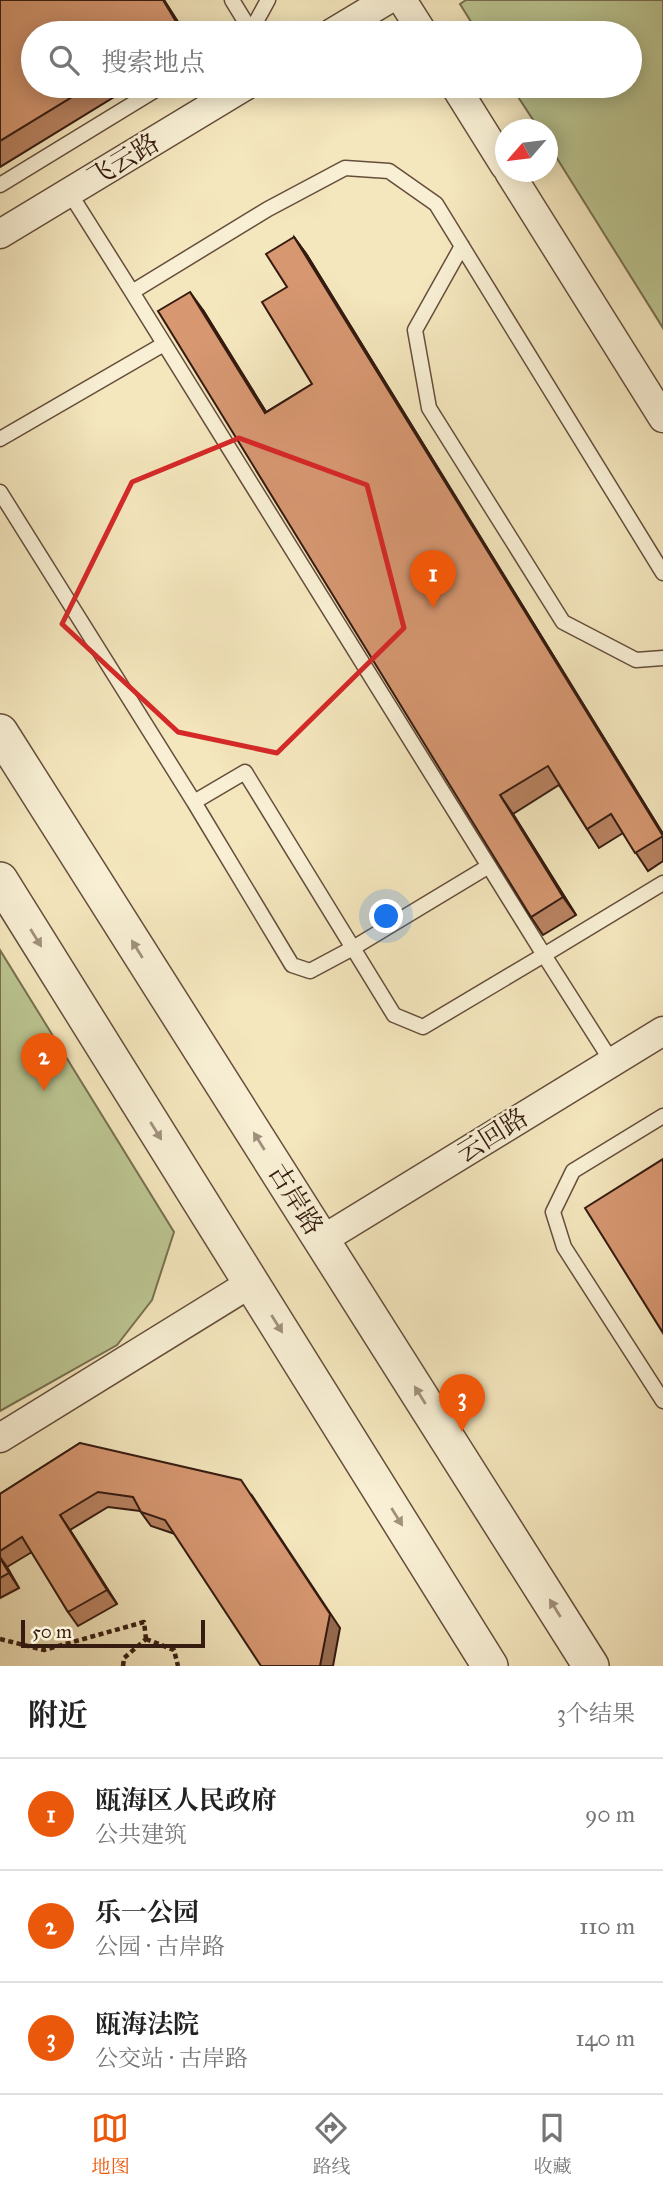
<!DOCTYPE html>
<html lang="zh">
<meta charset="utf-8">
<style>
body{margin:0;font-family:"IM FELL Great Primer","Noto Serif SC",serif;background:#f2f2f2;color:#222}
.compass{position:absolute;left:495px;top:119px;width:63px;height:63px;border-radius:50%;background:#fff;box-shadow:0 4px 18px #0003;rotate:242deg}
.scale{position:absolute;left:21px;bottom:18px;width:184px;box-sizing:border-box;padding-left:7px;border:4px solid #351b10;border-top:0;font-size:19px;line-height:24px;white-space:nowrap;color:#351b10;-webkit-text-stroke:5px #f8efd4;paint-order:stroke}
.you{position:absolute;left:387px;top:917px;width:24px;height:24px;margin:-18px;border:5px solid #fff;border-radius:50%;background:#1a73e8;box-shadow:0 0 0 10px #1a73e833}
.badge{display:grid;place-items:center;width:46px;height:46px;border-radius:50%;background:#ea580c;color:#fff;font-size:23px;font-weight:700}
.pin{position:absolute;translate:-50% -58px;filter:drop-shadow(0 2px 4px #0008)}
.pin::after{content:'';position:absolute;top:37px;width:24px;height:21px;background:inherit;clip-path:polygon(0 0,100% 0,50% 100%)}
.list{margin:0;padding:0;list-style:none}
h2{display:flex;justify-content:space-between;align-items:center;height:91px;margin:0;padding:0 28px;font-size:30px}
h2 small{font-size:23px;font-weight:400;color:#767676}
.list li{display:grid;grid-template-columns:46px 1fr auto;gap:21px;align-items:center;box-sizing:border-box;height:112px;padding:0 28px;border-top:2px solid #e0e0e0}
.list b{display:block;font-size:26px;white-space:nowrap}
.list p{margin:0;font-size:23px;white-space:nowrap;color:#767676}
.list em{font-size:23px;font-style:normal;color:#767676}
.icon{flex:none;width:38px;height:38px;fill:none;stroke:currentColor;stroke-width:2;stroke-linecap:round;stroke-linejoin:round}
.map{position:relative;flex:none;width:663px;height:1666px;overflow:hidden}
.search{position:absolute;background:#fff;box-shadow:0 4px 18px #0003;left:21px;right:21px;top:21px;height:77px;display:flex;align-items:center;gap:18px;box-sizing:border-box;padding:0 24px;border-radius:38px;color:#767676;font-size:26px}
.sheet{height:427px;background:#fff}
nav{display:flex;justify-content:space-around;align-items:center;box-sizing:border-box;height:98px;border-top:2px solid #e0e0e0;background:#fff;font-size:19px;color:#767676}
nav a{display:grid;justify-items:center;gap:4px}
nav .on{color:#ea580c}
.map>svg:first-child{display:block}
.green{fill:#bbc591;stroke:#787050;stroke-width:2}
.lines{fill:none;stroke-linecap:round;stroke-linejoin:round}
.service-casing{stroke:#654e3b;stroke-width:17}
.minor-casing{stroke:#654e3b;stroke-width:31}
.tertiary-casing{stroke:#654e3b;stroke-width:38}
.path{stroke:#351b10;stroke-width:4.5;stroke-dasharray:5 3.5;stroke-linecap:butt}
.service{stroke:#f8efd4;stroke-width:14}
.minor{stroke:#f8efd4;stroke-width:28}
.tertiary{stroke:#f8efd4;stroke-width:35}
.wall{fill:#b88261;stroke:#351b10;stroke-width:2}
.shaded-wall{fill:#966a4f;stroke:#351b10;stroke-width:2}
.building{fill:#d69771;stroke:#351b10;stroke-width:2}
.oneway{fill:#a0907c}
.marked{fill:none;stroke:#d62828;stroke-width:5;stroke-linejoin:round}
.labels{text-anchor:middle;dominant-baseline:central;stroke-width:5;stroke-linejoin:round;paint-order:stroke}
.street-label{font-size:26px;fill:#351b10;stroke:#f8efd4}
</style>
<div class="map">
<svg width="663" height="1666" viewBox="0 0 663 1666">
<rect width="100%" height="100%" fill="#f4e6bd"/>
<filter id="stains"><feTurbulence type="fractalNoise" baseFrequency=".00286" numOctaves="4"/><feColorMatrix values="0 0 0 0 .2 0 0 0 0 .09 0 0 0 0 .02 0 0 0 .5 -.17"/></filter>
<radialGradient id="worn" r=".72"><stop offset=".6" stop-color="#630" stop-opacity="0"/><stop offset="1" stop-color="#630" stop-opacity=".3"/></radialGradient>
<path class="green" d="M466,0H663V328L548,144V130L539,129L511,86H630V33H478L460,4Z
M0,950L174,1232L152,1300L117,1345L0,1411Z"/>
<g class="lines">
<g class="service-casing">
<path id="service" d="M232,0L251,31
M247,33L251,31L268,0
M0,185L162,86
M69,192L132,292L268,209L345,168L389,171L436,204L663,573
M462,246L415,330L429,408L563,622L636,660L663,658
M0,439L164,344
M0,492L194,802L245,772L394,1015L423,1027L544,955L132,292
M194,802L292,965L310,971L353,948L489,866
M612,1062L544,955L663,883
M663,1116L573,1171L553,1212L564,1247L663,1401"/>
</g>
<g class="minor-casing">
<path id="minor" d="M402,0L423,33
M332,33L387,0
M455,86L505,166
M509,172L663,418
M0,234L245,86
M322,1240L663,1031
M0,1438L251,1283"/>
</g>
<g class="tertiary-casing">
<path id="tertiary" d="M0,732L591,1666
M0,880L490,1666"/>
</g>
<path class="path" d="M0,1639L44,1650L144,1622L146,1639
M146,1639L174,1650L178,1666
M123,1666L124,1658L146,1639"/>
<use href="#service" class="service"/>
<use href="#minor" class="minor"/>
<use href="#tertiary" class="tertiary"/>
</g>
<path class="wall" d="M0,0H164L185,33H33V86H132L0,167Z
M294,237L307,255L663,834V861L648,871L623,833L599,848L559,785L513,814L576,915L543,935L531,917L203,310L266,412L312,384L287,287Z
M80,1443L340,1628L175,1534L151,1526L140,1511L108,1507L70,1530L117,1604L78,1626L68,1612L32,1552L7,1567L19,1588L0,1598V1494Z"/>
<path class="shaded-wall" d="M163,0H164L185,33H184Z
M294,237L307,255L663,834V836Z
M190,292L203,310L278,431L265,413Z
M500,795L513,814L576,915L563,897Z
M251,1494L340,1628L333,1666H320Z
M60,1515L70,1530L117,1604L107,1590Z
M0,1557L7,1567L19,1588L9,1573Z"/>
<path class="building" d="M0,0H163L181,30L175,33H33V86H90L0,141Z
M294,237L663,836L635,853L611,814L587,829L548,766L500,795L563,897L531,917L158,311L190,292L265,413L312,384L262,302L287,287L266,254Z
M663,1159V1333L585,1208Z
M80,1443L241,1480L330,1614L320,1666H261L165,1520L141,1512L133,1497L98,1492L60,1515L107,1590L68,1612L22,1537L0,1551V1494Z
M0,1558L9,1573L0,1578Z"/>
<defs><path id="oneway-solid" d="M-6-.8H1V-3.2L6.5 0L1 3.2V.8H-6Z" transform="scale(1.75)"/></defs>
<g class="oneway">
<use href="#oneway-solid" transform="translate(36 938) rotate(58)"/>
<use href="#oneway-solid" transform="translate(137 949) rotate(-122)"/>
<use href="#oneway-solid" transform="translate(156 1131) rotate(58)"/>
<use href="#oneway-solid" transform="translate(259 1141) rotate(-122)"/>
<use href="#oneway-solid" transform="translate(277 1324) rotate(58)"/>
<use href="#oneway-solid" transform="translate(420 1395) rotate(-122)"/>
<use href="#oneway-solid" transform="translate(397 1517) rotate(58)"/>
<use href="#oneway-solid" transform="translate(555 1608) rotate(-122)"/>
</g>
<path class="marked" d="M239,438L367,485L404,628L277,753L178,732L62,624L132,482Z"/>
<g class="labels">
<g class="street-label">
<text transform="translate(123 160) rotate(-31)">飞云路</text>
<text transform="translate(492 1135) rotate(-32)">云回路</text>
<text transform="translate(296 1199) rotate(58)">古岸路</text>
</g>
</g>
<rect width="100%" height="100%" filter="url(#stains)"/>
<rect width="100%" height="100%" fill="url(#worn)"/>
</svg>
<svg class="compass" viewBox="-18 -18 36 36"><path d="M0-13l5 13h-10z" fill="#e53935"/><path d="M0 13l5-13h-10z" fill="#767676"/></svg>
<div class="scale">50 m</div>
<div class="you"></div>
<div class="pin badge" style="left:433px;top:608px">1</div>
<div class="pin badge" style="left:44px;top:1091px">2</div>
<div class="pin badge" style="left:462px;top:1432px">3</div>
<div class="search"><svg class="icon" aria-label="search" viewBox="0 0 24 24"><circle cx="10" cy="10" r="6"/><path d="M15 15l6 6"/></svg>搜索地点</div>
</div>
<section class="sheet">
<h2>附近<small>3个结果</small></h2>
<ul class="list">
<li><span class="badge">1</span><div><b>瓯海区人民政府</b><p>公共建筑</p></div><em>90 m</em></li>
<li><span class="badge">2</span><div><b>乐一公园</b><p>公园 · 古岸路</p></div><em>110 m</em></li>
<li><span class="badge">3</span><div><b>瓯海法院</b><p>公交站 · 古岸路</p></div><em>140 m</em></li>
</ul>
</section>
<nav>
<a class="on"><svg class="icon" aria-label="map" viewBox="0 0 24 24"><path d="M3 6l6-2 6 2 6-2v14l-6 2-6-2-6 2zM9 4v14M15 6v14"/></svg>地图</a>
<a><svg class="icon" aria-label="directions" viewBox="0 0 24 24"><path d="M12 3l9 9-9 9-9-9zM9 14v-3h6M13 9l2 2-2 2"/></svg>路线</a>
<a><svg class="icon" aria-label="saved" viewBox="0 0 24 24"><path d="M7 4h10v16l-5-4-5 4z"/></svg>收藏</a>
</nav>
